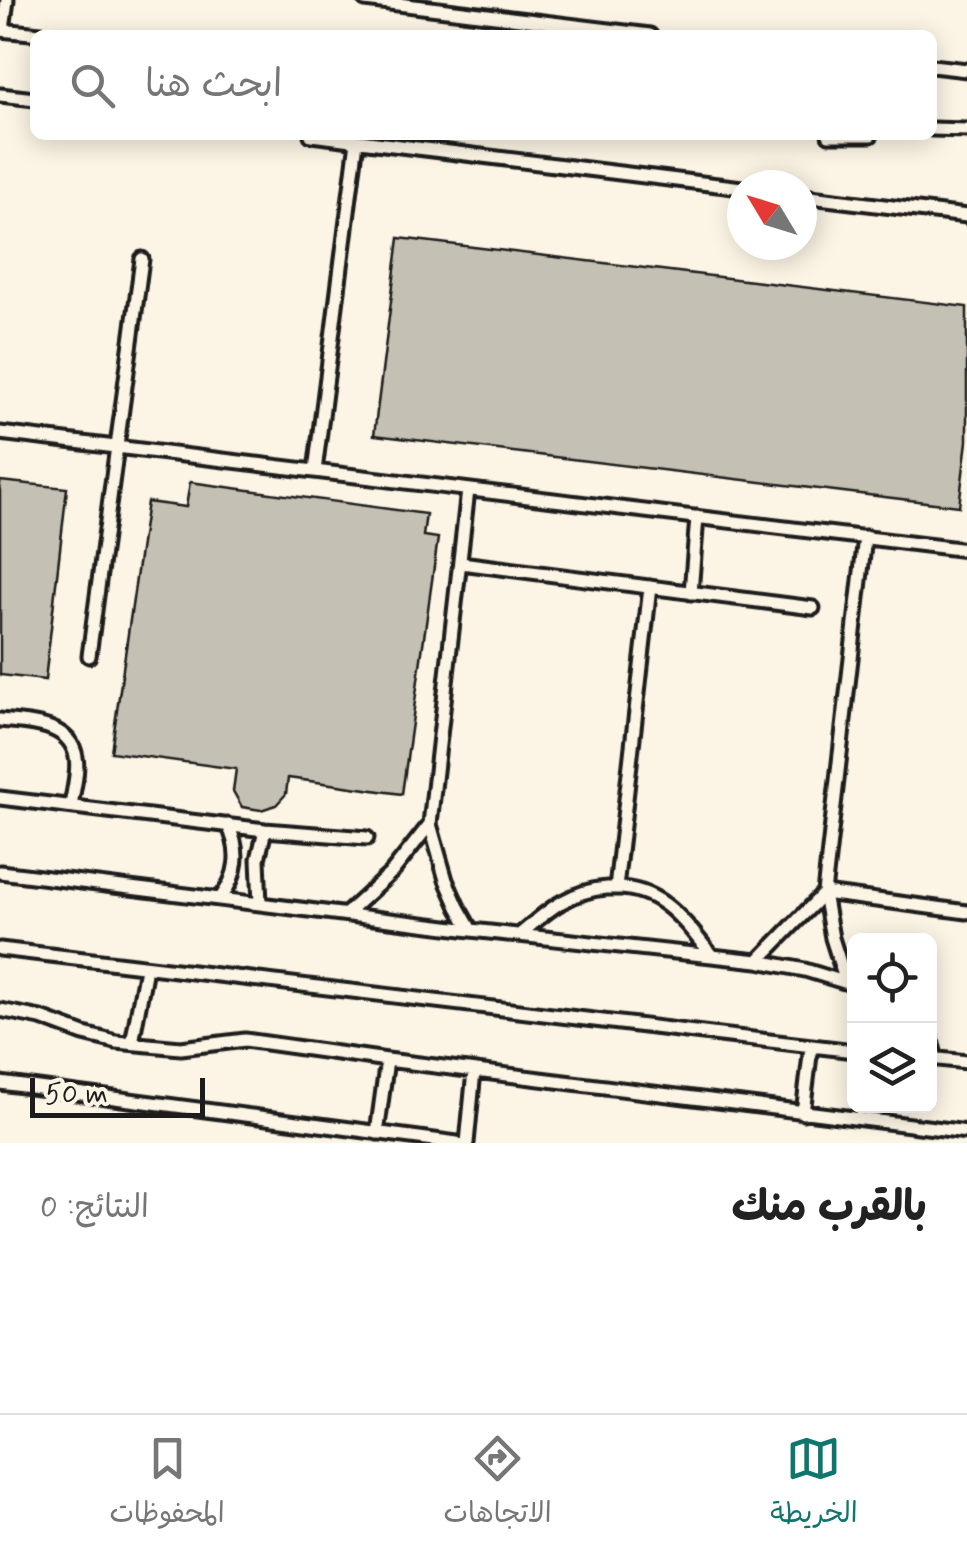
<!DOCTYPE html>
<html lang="ar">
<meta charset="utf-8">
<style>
body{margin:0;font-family:Mynerve,"Playpen Sans Arabic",sans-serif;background:#f6f6f6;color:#222;direction:rtl}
.controls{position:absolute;right:30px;bottom:30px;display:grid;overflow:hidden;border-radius:15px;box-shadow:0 5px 25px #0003}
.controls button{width:90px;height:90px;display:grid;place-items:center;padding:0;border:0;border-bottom:2px solid #e0e0e0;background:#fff;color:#222;font:50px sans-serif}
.compass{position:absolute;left:727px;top:170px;width:90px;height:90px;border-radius:50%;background:#fff;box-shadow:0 5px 25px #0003;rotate:308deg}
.scale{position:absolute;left:30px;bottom:25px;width:175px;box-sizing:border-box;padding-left:10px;border:5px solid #1c1c1c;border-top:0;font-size:28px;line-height:35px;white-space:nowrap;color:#1c1c1c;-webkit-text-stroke:8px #fcf5e5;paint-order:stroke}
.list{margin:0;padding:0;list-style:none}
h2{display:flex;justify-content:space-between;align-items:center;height:130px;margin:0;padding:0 40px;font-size:42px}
h2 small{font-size:32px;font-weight:400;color:#767676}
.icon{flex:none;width:55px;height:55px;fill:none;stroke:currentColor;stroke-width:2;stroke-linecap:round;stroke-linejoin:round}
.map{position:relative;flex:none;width:967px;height:1143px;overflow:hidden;direction:ltr}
.search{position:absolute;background:#fff;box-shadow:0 5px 25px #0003;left:30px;right:30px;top:30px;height:110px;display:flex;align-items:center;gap:25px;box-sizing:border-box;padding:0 35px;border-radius:15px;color:#767676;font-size:38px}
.sheet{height:270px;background:#fff}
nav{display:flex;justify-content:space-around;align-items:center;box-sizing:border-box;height:140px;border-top:2px solid #e0e0e0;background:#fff;font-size:28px;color:#767676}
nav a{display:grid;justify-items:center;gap:5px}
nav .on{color:#0f766e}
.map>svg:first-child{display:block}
.building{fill:#c4c0b3;stroke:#1c1c1c;stroke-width:2.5}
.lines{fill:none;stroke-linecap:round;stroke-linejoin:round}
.service-casing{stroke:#1c1c1c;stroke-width:19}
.service{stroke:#fcf5e5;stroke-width:11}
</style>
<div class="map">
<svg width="967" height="1143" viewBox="0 0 967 1143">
<rect width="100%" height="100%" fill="#fcf5e5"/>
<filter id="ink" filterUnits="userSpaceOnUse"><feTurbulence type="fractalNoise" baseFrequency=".01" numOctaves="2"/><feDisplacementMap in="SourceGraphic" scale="20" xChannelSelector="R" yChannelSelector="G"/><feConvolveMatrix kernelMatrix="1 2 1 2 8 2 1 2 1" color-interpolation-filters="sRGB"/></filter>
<g filter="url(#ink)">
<path class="building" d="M399,238L967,307V441L959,506L374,435Z
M0,481L67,488L45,680L0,675Z
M190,482L426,514L423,536L438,538L402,794L288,778L286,794L276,805L261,810L242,807L233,791L236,769L111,752L147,502L186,507Z"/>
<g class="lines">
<g class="service-casing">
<path id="service" d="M365,0L650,35
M0,30L51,35
M3,30L7,0
M932,66L967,70
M0,95L35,99
M932,129L967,130
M311,135L742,188
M829,135H871
M802,196L967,216
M0,433L967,550
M315,471L357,141
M468,490L430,824L446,880L458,907L471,930
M461,563L813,608
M691,593L697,517
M89,656L142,259
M0,720C27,723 70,722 76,757C79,772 73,791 71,806
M0,798L265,830L367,838
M0,872L471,930L758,961L805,970L854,985
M616,888L650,587
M824,893L967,912
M220,899C238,875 241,852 228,825
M260,904L258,859L265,830
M346,914L392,872L430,824
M519,935C533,924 547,910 562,902C576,894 591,889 607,888C659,884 683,919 712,956
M0,949L854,1051
M758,961L824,893
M846,982L832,938L824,893L865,537
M0,1010L41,1018L84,1034L116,1042L181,1048L245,1040L387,1060L967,1132
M930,1037L936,1059
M132,1043L146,968
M930,1058L967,1062
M0,1083L457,1143
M803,1113L811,1047
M377,1133L387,1060
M467,1143L474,1071"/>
</g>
<use href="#service" class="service"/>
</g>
</g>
</svg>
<div class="controls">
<button><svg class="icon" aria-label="locate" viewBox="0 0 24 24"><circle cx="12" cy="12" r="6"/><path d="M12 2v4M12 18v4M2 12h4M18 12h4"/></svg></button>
<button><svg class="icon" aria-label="layers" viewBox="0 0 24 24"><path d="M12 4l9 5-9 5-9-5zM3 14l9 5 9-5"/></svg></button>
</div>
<svg class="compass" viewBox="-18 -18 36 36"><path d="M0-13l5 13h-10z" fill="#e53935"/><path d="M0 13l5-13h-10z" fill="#767676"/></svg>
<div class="scale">50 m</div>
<div class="search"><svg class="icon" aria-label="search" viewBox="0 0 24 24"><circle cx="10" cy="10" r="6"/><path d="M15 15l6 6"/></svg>ابحث هنا</div>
</div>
<section class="sheet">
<h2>بالقرب منك<small>النتائج: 0</small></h2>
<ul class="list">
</ul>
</section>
<nav>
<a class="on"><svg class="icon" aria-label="map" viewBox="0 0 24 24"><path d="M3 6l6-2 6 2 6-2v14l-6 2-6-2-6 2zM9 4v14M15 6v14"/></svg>الخريطة</a>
<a><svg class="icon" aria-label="directions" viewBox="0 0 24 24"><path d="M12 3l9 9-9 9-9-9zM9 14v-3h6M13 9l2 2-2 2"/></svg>الاتجاهات</a>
<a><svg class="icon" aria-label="saved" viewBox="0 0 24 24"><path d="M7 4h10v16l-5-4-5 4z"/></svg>المحفوظات</a>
</nav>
